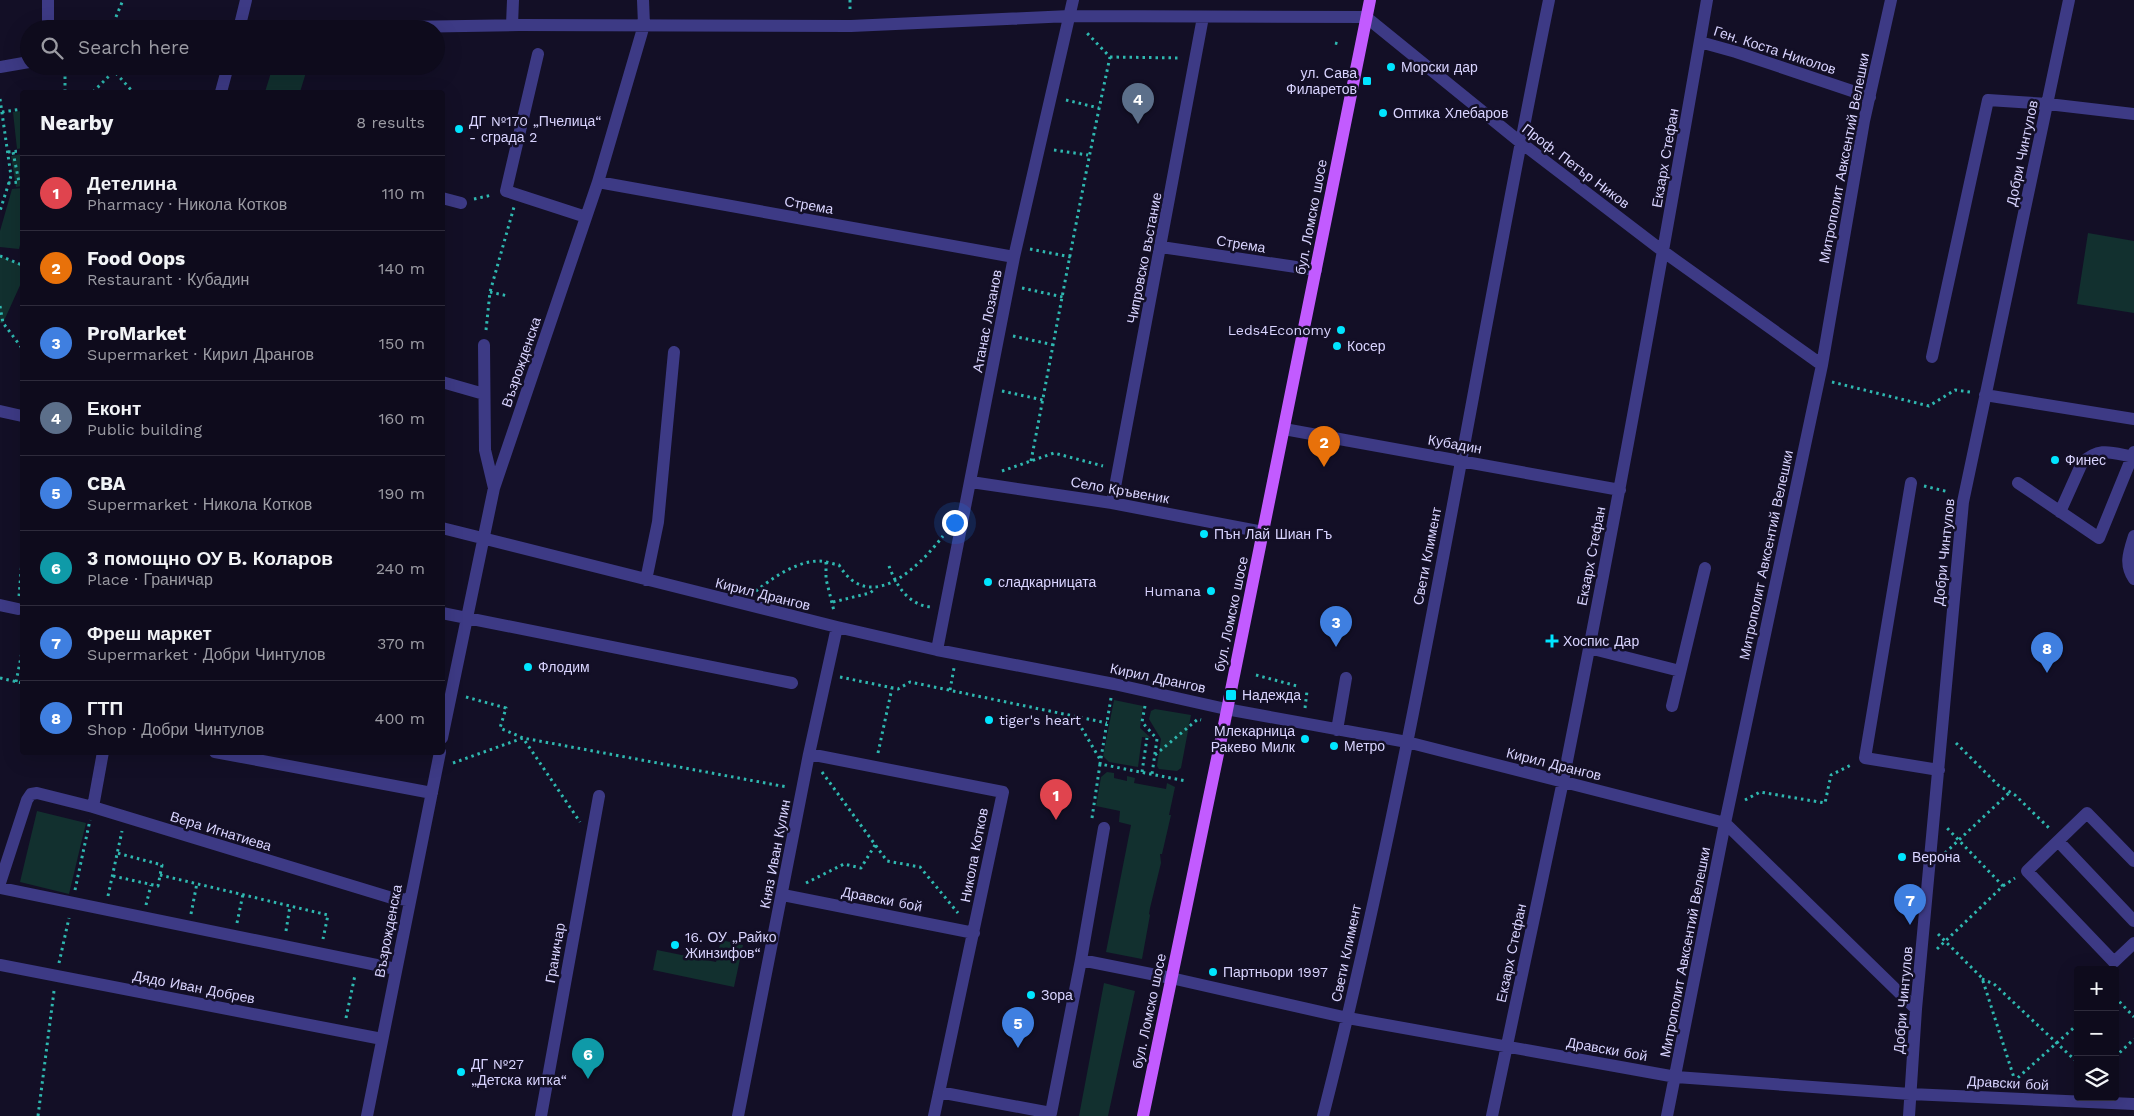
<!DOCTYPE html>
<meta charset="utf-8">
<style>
body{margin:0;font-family:"Work Sans",sans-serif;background:#171425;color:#f1f3f6}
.controls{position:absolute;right:15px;bottom:15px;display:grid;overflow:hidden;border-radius:5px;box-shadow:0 5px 20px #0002}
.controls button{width:45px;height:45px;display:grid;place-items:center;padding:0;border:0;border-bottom:1px solid #2e2b3b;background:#0e0b1c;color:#f1f3f6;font:25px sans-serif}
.you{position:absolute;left:954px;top:522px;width:18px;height:18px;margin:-12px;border:4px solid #fff;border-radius:50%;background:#1a73e8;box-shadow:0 0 0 8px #1a73e833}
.badge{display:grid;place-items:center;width:32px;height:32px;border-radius:50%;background:#7c3aed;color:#fff;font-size:16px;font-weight:700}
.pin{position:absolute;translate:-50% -41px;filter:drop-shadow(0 1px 2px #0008)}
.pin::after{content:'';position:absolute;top:26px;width:18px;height:15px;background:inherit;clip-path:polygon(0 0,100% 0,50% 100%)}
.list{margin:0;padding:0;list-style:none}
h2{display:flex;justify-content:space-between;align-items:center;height:65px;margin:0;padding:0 20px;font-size:21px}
h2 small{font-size:16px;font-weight:400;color:#9b9ba3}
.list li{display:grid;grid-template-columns:32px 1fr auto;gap:15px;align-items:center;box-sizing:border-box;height:75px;padding:0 20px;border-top:1px solid #2e2b3b}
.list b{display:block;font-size:19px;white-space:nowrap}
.list p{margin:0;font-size:16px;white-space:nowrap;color:#9b9ba3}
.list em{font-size:16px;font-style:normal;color:#9b9ba3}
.icon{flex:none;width:28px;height:28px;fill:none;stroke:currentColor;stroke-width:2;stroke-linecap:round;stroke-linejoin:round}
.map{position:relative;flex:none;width:2134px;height:1116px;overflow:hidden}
.search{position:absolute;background:#0e0b1c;box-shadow:0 5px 20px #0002;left:20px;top:20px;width:425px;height:55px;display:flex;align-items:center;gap:12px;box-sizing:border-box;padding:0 18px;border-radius:28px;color:#9b9ba3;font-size:19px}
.panel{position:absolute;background:#0e0b1c;box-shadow:0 5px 20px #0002;left:20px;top:90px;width:425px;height:665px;border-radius:5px}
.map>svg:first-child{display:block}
.green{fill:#12302f}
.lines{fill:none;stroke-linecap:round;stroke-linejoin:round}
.path{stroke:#2fb8b0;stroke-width:3;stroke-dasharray:2.5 4;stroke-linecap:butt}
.minor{stroke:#3d3a85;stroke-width:12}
.major{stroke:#c25bff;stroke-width:12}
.poi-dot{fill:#00e5ff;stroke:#130f26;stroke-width:2}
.labels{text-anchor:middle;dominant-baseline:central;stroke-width:5;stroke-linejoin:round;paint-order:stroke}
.street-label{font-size:14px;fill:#d9d4ff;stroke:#130f26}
.poi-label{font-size:14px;fill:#d9d4ff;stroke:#130f26;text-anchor:start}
</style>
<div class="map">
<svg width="2134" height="1116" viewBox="0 0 2134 1116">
<rect width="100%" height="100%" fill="#130f26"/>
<path class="green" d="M273,66H308L300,92H265Z
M22,111V148L17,149L13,112Z
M22,154V186L16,187L11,156Z
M22,188V237L19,249L0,247V231L12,189Z
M2088,233L2134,241V313L2077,304Z
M0,256L22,265V281L3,323H0Z
M1114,700L1143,706L1140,728L1151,738L1142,737L1138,767L1109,762L1103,756Z
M1155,709L1191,715L1181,768L1177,771L1159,769L1157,766L1161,739L1149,719L1151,711Z
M1107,772L1114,773V778L1127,781V776L1135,778L1134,783L1166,789L1167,783L1175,787L1169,815H1171L1162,854H1160L1161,863L1150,908L1149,914L1150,915L1142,959L1106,952L1131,825L1119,822L1120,811L1096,806L1101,777Z
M37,811L86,823L69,894L20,882Z
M721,940L743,945L734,987L653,970L657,950L716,962Z
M1104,983L1135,991L1108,1116H1079Z"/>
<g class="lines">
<path class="path" d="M850,0V12
M111,29L123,0
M1335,43L1339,44
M1110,57L1180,58
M65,92V66
M93,92L114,71L133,92
M0,99L11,176L0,211
M1066,100L1099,108
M2,112L22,109
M1054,150L1088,155
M8,152L22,151
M8,183L19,182L13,152
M474,199L492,195
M1030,249L1071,257
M0,256L22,265
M1022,288L1063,297
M490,292L508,296
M0,306L3,323L22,348
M486,330L490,292L514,207
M1013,336L1054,345
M1832,382L1929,406L1955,390L1970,392
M1002,391L1043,400
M1031,461C1057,326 1081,191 1110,57L1085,31
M1002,471L1054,453L1103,466
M1924,486L1949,492
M826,562V579L834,611
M889,566C896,585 908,605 931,607
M756,591C772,578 797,561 819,561C825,561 832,564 839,565C870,616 919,567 943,536
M19,596L22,561
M833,602L870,593L875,589
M1256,675L1297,686
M840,677L898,689L910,682L1107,723
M0,678L22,683
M16,682L22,652
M950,690L954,668
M466,697L506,708L500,728L523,738L787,787
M1111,698L1100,764L1186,781
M1145,706L1142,722L1157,739L1152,774
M1305,708L1307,691
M1075,717L1101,761
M1956,743L1998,785L2015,795L2049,828
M878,753L892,688
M1155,755L1198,719L1201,720
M453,763L523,738L580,822
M822,772L887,861L920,867L958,913
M1142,772L1147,738
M1745,800L1760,792L1825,803L1831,775L1853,764
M1092,818L1100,764
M1945,853L2010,792
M160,875L328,915L323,939
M113,876L158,886L162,865L117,853
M806,883L844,864L861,868L875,845
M2003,886L2015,878
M75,890L90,820
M108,896L122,831
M146,905L151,885
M191,914L197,883
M237,923L243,894
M286,931L290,906
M1938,934L1982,978L2016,1084
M1937,949L2003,886L1947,828
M59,963L69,918
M1982,979L1994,984L2078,1063
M2115,997L2134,1017
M346,1018L355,975
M2115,1057L2134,1039
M2013,1082L2078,1024
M38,1116L54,991"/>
<path class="minor" d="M512,25L513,0
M48,29V0
M239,29L246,0
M284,29L519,25L851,26L1070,16L1366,17L1520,142L1664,252L1822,365
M1700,42L1736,52L1870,97
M538,54L506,191L586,217
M0,67L29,62
M221,92L228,66
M598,182L1014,257
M442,198L461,203
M1161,247L1316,270
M484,345L485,450L494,488
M1932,357L1988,100L2048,104L2134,114
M442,382L484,394
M1985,395L2134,419
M0,411L22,416
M1284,429L1620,490
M971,482L1112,503L1263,532
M1911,483L1865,758L1939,770
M2018,483L2099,538L2134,452
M1112,503L1203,17
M2060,512L2082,463C2100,446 2112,453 2134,457
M442,528L837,627L937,650L1114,684L1226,709L1407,742L1725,823L1916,1009
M2134,536C2129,552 2124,564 2134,579
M646,580L658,522L674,352
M0,605L18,609
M442,613L792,683
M1589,648L1680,671
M937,650L1014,257L1073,0
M1672,706L1705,568
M1337,730L1346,678
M442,738L494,488L598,182L644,25L643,0
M215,752L432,793
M809,754L1003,792L934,1116
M93,807L103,752
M2058,841L2134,921
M2134,861L2087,813L2027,871L2114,962L2134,943
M0,883L27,800L31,794L37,793L93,807L392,898L409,900
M0,888L396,969
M783,895L974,933
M1081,960L1171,978L1348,1018L1676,1077L1910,1094L2134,1104
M0,965L382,1039
M939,1092L1051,1113L1081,960L1104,828
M367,1116L440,752
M541,1116L599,796
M738,1116L809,754L837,627
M1323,1116C1417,748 1473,372 1549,0
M1492,1116C1515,1004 1540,893 1563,781C1615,521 1662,261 1707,0
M1667,1116L1725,823L1822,365L1864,121L1891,0
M1909,1116L1916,1009L1963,502L2069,0"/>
<path class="major" d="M1143,1116L1224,725L1370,0"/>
</g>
<g class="poi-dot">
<circle cx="1391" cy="67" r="5"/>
<rect x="1362" y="76" width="10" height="10" rx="2.5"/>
<circle cx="1383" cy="113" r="5"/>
<circle cx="459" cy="129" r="5"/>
<circle cx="1341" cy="330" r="5"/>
<circle cx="1337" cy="346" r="5"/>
<circle cx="2055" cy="460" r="5"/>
<circle cx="1204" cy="534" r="5"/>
<circle cx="988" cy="582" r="5"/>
<circle cx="1211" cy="591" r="5"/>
<path d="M1549.5 633.5h5v5h5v5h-5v5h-5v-5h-5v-5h5z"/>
<circle cx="528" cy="667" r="5"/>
<rect x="1225" y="689" width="12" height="12" rx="2.5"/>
<circle cx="989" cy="720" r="5"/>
<circle cx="1305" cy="739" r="5"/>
<circle cx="1334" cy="746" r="5"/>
<circle cx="1902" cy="857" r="5"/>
<circle cx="675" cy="945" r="5"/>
<circle cx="1213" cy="972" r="5"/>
<circle cx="1031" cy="995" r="5"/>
<circle cx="461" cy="1072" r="5"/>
</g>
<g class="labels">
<g class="street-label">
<text transform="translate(1775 50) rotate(18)">Ген. Коста Николов</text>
<text transform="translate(2022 153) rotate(-78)">Добри Чинтулов</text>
<text transform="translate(1665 158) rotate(-80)">Екзарх Стефан</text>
<text transform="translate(1844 158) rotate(-79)">Митрополит Авксентий Велешки</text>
<text transform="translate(1576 166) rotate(37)">Проф. Петър Ников</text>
<text transform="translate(809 205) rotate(10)">Стрема</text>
<text transform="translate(1311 217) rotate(-79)">бул. Ломско шосе</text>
<text transform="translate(1241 244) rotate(9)">Стрема</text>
<text transform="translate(1144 258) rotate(-79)">Чипровско въстание</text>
<text transform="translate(987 321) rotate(-79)">Атанас Лозанов</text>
<text transform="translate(521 362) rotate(-71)">Възрожденска</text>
<text transform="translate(1455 444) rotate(10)">Кубадин</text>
<text transform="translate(1120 490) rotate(10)">Село Кръвеник</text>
<text transform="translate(1944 552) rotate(-84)">Добри Чинтулов</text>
<text transform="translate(1766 555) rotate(-78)">Митрополит Авксентий Велешки</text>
<text transform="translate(1427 556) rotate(-79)">Свети Климент</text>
<text transform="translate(1591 556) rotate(-79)">Екзарх Стефан</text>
<text transform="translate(763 594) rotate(14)">Кирил Дрангов</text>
<text transform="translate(1231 614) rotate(-78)">бул. Ломско шосе</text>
<text transform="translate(1158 678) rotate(12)">Кирил Дрангов</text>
<text transform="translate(1554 764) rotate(14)">Кирил Дрангов</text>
<text transform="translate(221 831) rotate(17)">Вера Игнатиева</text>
<text transform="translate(775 854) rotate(-79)">Княз Иван Кулин</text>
<text transform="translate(974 855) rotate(-79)">Никола Котков</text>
<text transform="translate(882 899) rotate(11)">Дравски бой</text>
<text transform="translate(388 931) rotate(-79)">Възрожденска</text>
<text transform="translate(1685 952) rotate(-79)">Митрополит Авксентий Велешки</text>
<text transform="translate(555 953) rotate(-80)">Граничар</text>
<text transform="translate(1346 953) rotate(-78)">Свети Климент</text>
<text transform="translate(1511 953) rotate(-78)">Екзарх Стефан</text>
<text transform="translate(194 987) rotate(11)">Дядо Иван Добрев</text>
<text transform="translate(1903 1000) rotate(-85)">Добри Чинтулов</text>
<text transform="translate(1149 1011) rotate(-78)">бул. Ломско шосе</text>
<text transform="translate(1607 1049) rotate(10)">Дравски бой</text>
<text transform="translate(2008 1083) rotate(3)">Дравски бой</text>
</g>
<g class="poi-label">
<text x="1401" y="67">Морски дар</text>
<text x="1357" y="73" text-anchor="end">ул. Сава<tspan x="1357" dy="16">Филаретов</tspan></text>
<text x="1393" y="113">Оптика Хлебаров</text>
<text x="469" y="121">ДГ №170 „Пчелица“<tspan x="469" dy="16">- сграда 2</tspan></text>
<text x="1331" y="330" text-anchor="end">Leds4Economy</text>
<text x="1347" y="346">Косер</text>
<text x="2065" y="460">Финес</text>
<text x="1214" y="534">Пън Лай Шиан Гъ</text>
<text x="998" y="582">сладкарницата</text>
<text x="1201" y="591" text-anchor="end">Humana</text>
<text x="1563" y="641">Хоспис Дар</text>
<text x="538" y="667">Флодим</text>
<text x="1242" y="695">Надежда</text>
<text x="999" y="720">tiger's heart</text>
<text x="1295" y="731" text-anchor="end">Млекарница<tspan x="1295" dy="16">Ракево Милк</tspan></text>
<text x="1344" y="746">Метро</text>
<text x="1912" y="857">Верона</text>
<text x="685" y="937">16. ОУ „Райко<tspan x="685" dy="16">Жинзифов“</tspan></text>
<text x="1223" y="972">Партньори 1997</text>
<text x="1041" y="995">Зора</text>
<text x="471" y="1064">ДГ №27<tspan x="471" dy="16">„Детска китка“</tspan></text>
</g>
</g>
</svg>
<div class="controls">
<button>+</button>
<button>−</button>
<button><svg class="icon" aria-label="layers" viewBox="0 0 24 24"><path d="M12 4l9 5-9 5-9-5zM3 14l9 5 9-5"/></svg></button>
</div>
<div class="you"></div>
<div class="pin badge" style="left:1056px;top:820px;background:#e0444e">1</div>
<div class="pin badge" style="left:1324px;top:467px;background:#e8710a">2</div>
<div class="pin badge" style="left:1336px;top:647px;background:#3f7fe0">3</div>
<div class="pin badge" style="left:1138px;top:124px;background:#5c6f8a">4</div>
<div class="pin badge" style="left:1018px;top:1048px;background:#3f7fe0">5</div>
<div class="pin badge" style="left:588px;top:1079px;background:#0f9aa8">6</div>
<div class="pin badge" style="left:1910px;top:925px;background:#3f7fe0">7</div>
<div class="pin badge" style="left:2047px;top:673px;background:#3f7fe0">8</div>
<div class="search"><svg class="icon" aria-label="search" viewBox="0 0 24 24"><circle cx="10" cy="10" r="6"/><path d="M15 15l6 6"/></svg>Search here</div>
<section class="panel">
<h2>Nearby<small>8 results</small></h2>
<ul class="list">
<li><span class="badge" style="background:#e0444e">1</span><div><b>Детелина</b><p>Pharmacy · Никола Котков</p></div><em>110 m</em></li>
<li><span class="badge" style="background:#e8710a">2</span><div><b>Food Oops</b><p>Restaurant · Кубадин</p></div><em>140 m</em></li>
<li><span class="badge" style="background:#3f7fe0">3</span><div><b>ProMarket</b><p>Supermarket · Кирил Дрангов</p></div><em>150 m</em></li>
<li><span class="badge" style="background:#5c6f8a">4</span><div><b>Еконт</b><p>Public building</p></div><em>160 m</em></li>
<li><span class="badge" style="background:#3f7fe0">5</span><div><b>CBA</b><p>Supermarket · Никола Котков</p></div><em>190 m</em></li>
<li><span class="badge" style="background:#0f9aa8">6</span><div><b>3 помощно ОУ В. Коларов</b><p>Place · Граничар</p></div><em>240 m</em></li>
<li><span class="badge" style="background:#3f7fe0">7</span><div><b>Фреш маркет</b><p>Supermarket · Добри Чинтулов</p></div><em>370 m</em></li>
<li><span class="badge" style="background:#3f7fe0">8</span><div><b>ГТП</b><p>Shop · Добри Чинтулов</p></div><em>400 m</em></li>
</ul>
</section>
</div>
